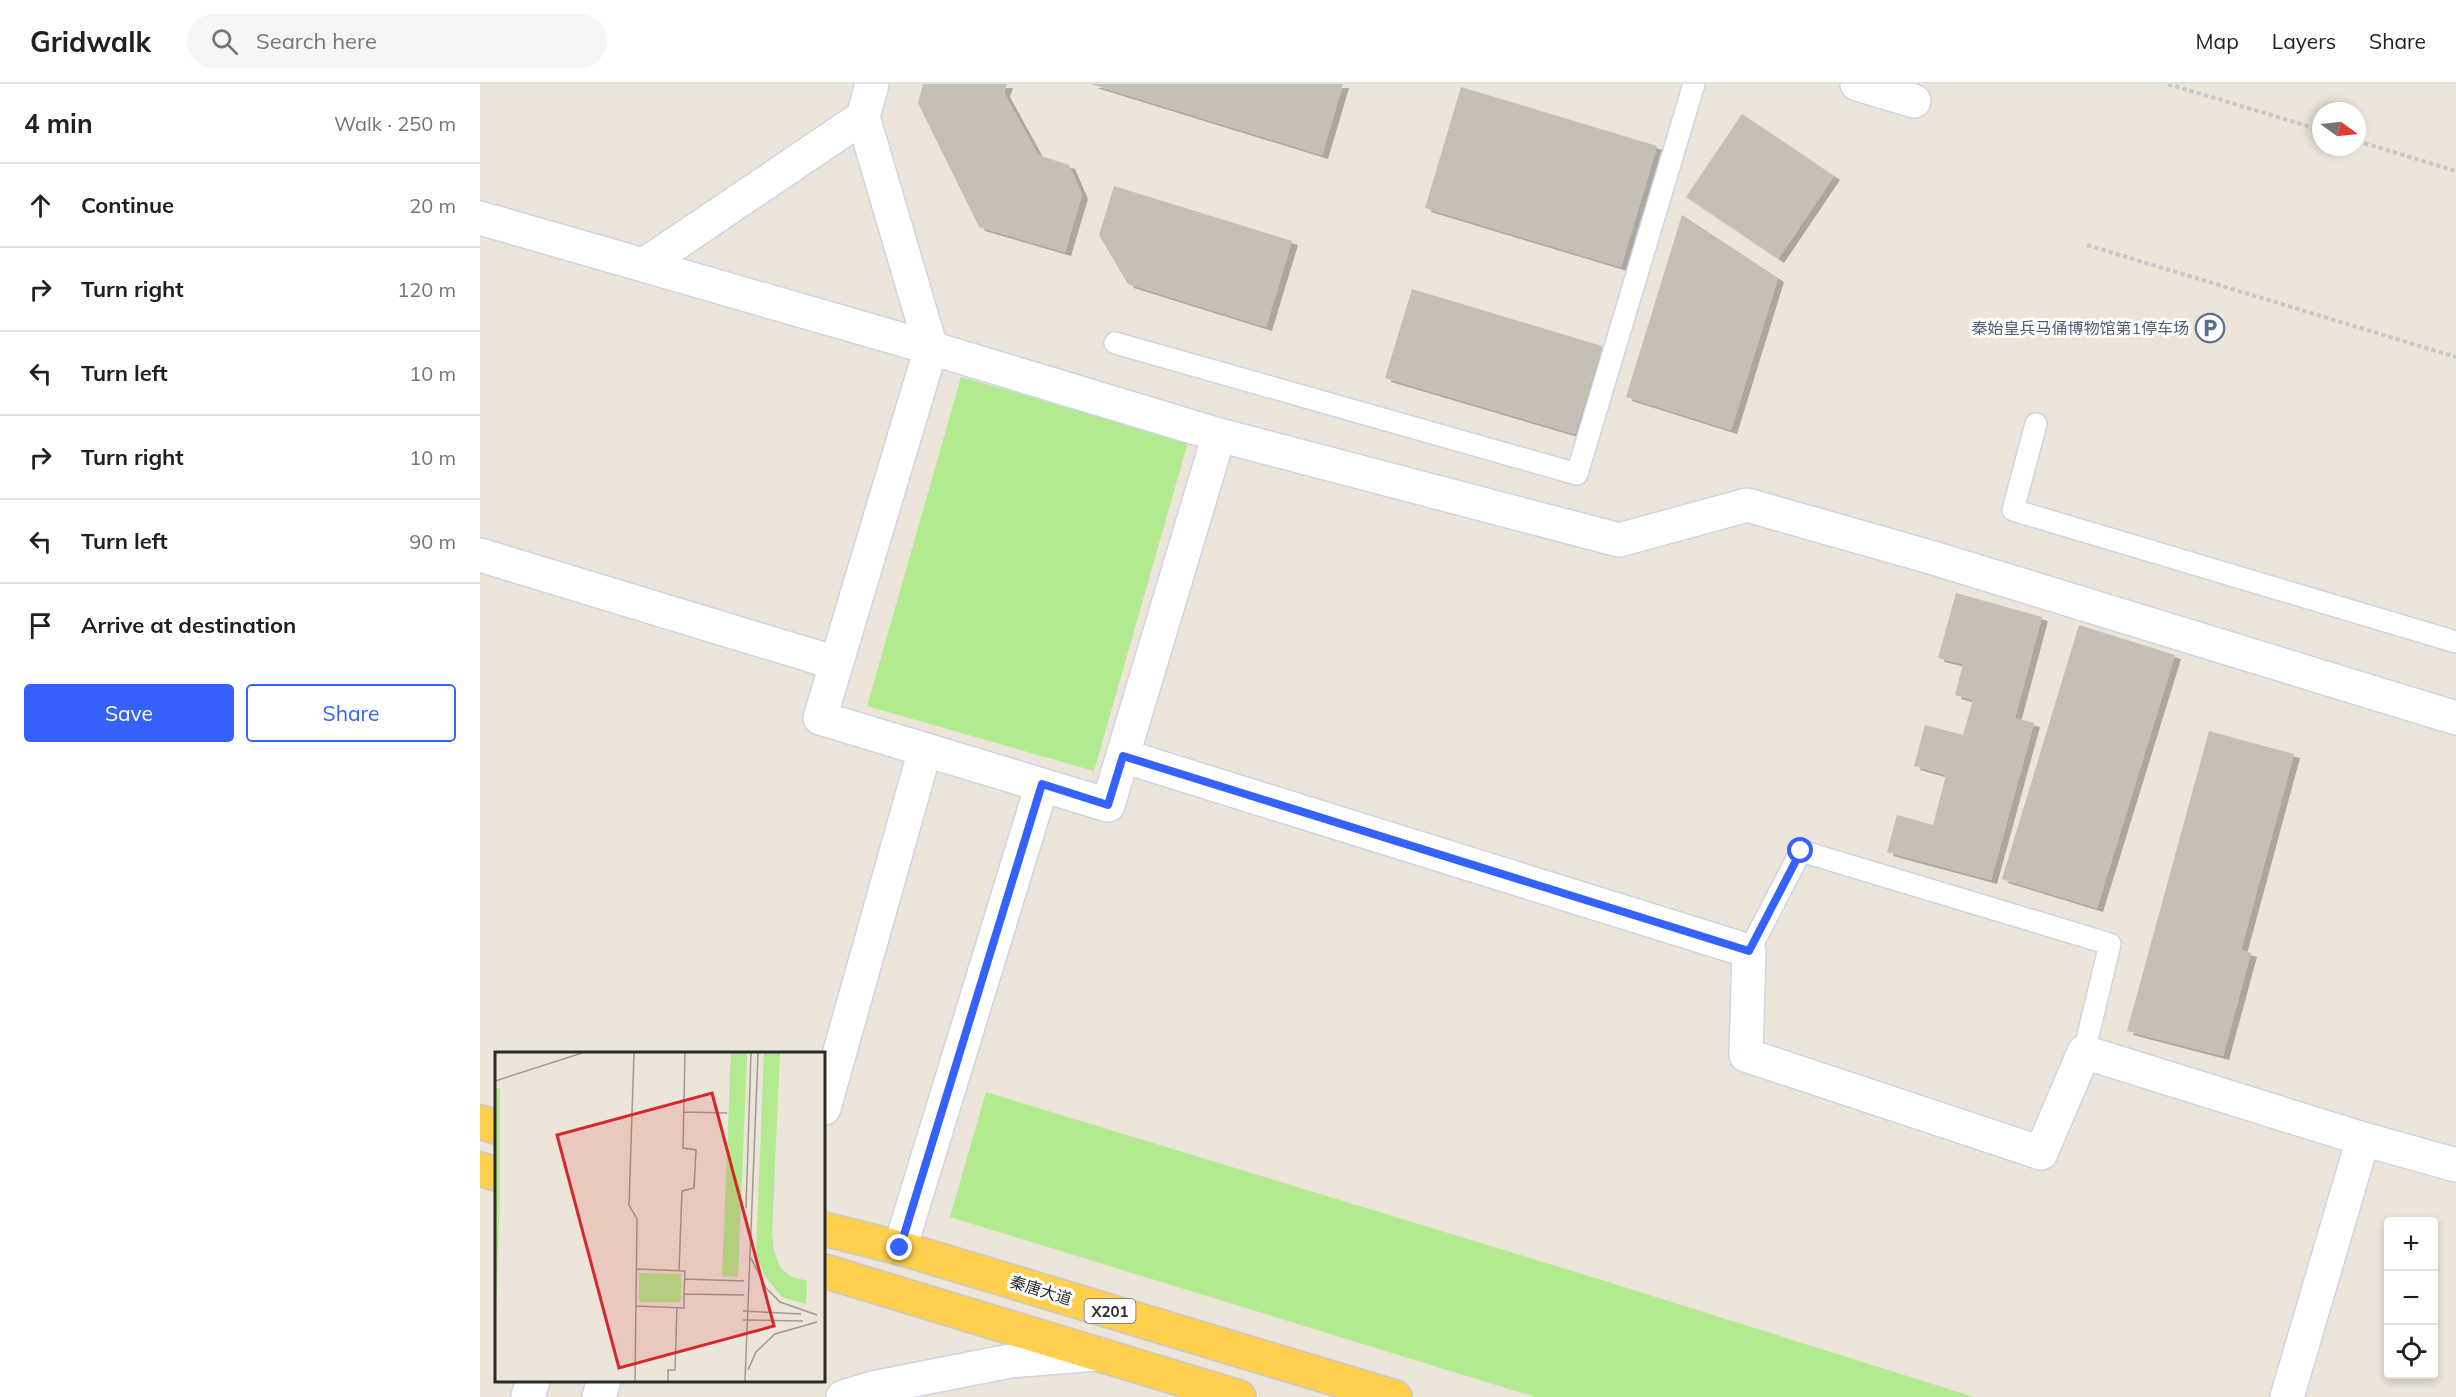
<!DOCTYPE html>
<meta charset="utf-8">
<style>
body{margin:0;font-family:Mulish,"Noto Sans SC",sans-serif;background:#f6f6f6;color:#202124}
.controls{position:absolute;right:18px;bottom:18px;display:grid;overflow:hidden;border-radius:6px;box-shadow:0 3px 9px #0003}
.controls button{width:54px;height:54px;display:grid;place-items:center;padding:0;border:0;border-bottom:2px solid #e0e0e0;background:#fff;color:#202124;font:30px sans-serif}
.compass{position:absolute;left:1832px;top:18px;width:54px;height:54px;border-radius:50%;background:#fff;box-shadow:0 3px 9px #0003;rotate:105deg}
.stop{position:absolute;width:18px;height:18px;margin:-14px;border:4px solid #3561ff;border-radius:50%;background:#fff}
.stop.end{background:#3561ff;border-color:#fff;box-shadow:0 2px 6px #0008}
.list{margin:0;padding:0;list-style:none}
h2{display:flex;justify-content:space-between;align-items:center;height:78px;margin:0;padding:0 24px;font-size:26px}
h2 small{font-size:20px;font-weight:400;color:#757577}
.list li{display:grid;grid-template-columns:39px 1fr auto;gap:18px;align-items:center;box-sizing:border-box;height:84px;padding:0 24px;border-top:2px solid #e0e0e0}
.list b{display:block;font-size:22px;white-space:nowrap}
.list em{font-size:20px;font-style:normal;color:#757577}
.actions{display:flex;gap:12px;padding:18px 24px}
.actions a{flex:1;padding:14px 0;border:2px solid #3561ff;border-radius:6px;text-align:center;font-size:21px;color:#3561ff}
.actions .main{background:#3561ff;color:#fff}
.icon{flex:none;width:33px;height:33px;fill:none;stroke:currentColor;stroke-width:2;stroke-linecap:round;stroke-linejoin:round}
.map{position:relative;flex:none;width:1976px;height:1313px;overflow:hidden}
header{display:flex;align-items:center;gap:36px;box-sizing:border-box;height:84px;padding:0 30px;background:#fff;border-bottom:2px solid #e0e0e0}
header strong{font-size:28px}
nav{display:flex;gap:33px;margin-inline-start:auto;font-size:21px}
.search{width:420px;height:54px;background:#f6f6f6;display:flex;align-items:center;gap:15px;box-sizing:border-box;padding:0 21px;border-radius:33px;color:#757577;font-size:22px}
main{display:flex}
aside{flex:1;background:#fff}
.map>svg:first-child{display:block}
.green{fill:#b2ea90}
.building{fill:#c5bfb6;filter:url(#shadow)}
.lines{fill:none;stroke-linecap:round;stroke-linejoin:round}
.lane-casing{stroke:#cfd4e4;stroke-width:24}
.street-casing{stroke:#cfd4e4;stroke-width:36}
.secondary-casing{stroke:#cfd4e4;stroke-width:36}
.primary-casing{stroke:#c8c8c8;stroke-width:36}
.path{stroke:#c8c8c8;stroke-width:4;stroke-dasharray:4.5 3;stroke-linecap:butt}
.lane{stroke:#fff;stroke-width:21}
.street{stroke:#fff;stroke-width:33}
.secondary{stroke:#fff;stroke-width:33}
.primary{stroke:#ffd04d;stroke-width:33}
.route{stroke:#3561ff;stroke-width:8}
.labels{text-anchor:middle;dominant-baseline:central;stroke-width:6;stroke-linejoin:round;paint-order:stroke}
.shield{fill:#fff;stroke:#6a6a6a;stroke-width:1.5}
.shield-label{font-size:15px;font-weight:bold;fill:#2a2a2a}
.service-label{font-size:16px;fill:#4e5e75;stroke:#fff;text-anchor:end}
.street-label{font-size:16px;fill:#2a2a2a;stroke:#fff}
.inset-road{fill:none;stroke:#9f9a94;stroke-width:1.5}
.view{fill:#d62828;fill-opacity:0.15;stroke:#d62828;stroke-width:3}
.inset-edge{fill:none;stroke:#2a2a2a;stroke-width:3}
</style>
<header>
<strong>Gridwalk</strong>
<div class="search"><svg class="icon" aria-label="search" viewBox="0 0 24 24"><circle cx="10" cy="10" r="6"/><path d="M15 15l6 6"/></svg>Search here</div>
<nav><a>Map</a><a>Layers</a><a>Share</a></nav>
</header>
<main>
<aside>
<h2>4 min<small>Walk · 250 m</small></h2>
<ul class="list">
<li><svg class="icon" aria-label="ahead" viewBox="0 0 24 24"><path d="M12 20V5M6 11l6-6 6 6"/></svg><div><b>Continue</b></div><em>20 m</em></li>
<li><svg class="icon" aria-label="right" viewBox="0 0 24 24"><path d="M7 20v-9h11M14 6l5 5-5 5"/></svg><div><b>Turn right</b></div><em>120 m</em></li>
<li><svg class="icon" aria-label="left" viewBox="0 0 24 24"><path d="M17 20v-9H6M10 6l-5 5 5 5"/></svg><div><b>Turn left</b></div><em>10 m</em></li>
<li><svg class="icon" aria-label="right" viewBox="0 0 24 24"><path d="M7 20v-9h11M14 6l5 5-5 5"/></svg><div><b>Turn right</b></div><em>10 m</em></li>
<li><svg class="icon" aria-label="left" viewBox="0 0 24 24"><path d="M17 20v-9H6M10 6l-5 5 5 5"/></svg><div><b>Turn left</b></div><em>90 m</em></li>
<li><svg class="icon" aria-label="arrive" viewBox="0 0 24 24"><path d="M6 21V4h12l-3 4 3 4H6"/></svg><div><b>Arrive at destination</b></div></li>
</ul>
<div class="actions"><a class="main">Save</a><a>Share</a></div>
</aside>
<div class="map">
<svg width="1976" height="1313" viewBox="0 0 1976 1313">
<defs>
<filter id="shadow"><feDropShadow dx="6" dy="4" stdDeviation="0" flood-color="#0004"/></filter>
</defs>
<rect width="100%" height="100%" fill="#ede4da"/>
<path class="green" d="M481,293L708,358L614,687L387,622Z
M506,1008L1112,1193L1494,1313H1055L470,1133Z"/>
<path class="building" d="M443,0H527L524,9L558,71L589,81L602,111L585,168L499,143L438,19Z
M611,0H863L842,71Z
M981,3L1177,62L1141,183L945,124Z
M1262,30L1354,92L1298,175L1206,113Z
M634,102L812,157L786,243L648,200L619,151Z
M1202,131L1298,194L1251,346L1146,313Z
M932,205L1122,262L1095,350L905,294Z
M1476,509L1562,533L1535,634L1554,639L1511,796L1407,768L1417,731L1453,741L1466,691L1434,682L1445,641L1483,651L1493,616L1475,611L1483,580L1458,574Z
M1599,541L1695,571L1617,824L1522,795Z
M1729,647L1814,670L1761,866L1771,869L1743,972L1647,947Z"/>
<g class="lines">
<g class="lane-casing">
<path id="lane" d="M635,259L1097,390L1214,0
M1556,340L1533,426L1976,558
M1269,867L1321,767L1630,860L1604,968"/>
</g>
<g class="street-casing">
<path id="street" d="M1377,0L1434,17
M383,33L451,264L340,634L628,721L739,351
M0,134L451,264L739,351L1139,456L1267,421L1450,473L1976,634
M164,181L383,33L392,0
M0,471L356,579
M643,672L1269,867L1266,971L1561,1069L1604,968L1883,1055L1976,1081
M344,1024L445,666
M420,1164L562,701
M1807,1313L1883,1055"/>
</g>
<g class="secondary-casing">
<path id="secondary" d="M48,1313L53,1296
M119,1313L124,1296
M363,1313L393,1304L530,1277L618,1270"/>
</g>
<g class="primary-casing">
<path id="primary" d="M0,1038L16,1043
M0,1085L16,1090
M344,1145L420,1164L915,1313
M344,1187L759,1313"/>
</g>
<path class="path" d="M1688,0L1841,46
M1877,57L1976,87
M1607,161L1976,273"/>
<use href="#lane" class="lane"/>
<use href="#street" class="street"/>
<use href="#secondary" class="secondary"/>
<use href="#primary" class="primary"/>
</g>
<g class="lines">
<path class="route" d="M420,1164L562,700L628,721L643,672L1269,867L1321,767"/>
</g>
<defs>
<g id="parking-ring" transform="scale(1.5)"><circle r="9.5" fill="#fff" stroke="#5c6f8a" stroke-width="1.5"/><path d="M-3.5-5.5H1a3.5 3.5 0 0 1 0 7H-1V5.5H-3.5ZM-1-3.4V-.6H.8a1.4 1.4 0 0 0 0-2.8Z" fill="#5c6f8a"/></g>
</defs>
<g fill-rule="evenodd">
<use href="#parking-ring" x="1730" y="244"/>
</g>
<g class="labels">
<rect class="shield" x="604.5" y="1215" width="51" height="24" rx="4.5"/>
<g class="shield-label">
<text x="630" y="1227">X201</text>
</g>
<g class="service-label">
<text x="1709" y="244">秦始皇兵马俑博物馆第1停车场</text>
</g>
<g class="street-label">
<text transform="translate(561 1206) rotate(17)">秦唐大道</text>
</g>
</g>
<g transform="translate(15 968)">
<rect width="330" height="330" fill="#ede4da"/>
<path d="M236,1H252L243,225L227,224ZM269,1H285L277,180L279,198L285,215L295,224L312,229L311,252L287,245L269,223L261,202ZM5,36V144L0,294V37ZM144,221L186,222V250H144Z" fill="#b2ea90"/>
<path class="inset-road" d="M139,1L134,153L142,167L140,329M0,29L87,1M189,60L232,61M251,156L256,1M256,206L271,236L285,250L322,263M184,219L187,139L199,136L201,98L188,96L190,1M189,227L249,229M189,242L249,243M141,254L189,256V242L190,219L142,217M248,259L306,262M248,268L308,269M253,318L261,300L280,282L322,270M173,329V318H180L182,255M250,329L263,1"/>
<path class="view" d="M217,41L279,274L124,316L62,83Z"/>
<rect width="330" height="330" class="inset-edge"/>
</g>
</svg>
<div class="controls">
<button>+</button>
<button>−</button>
<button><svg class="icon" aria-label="locate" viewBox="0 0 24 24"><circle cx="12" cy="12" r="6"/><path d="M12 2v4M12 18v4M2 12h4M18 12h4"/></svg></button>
</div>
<svg class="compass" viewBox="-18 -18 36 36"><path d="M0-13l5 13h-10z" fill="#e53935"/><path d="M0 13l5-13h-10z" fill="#757577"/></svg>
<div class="stop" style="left:1321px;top:767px"></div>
<div class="stop end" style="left:420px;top:1164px"></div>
</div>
</main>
